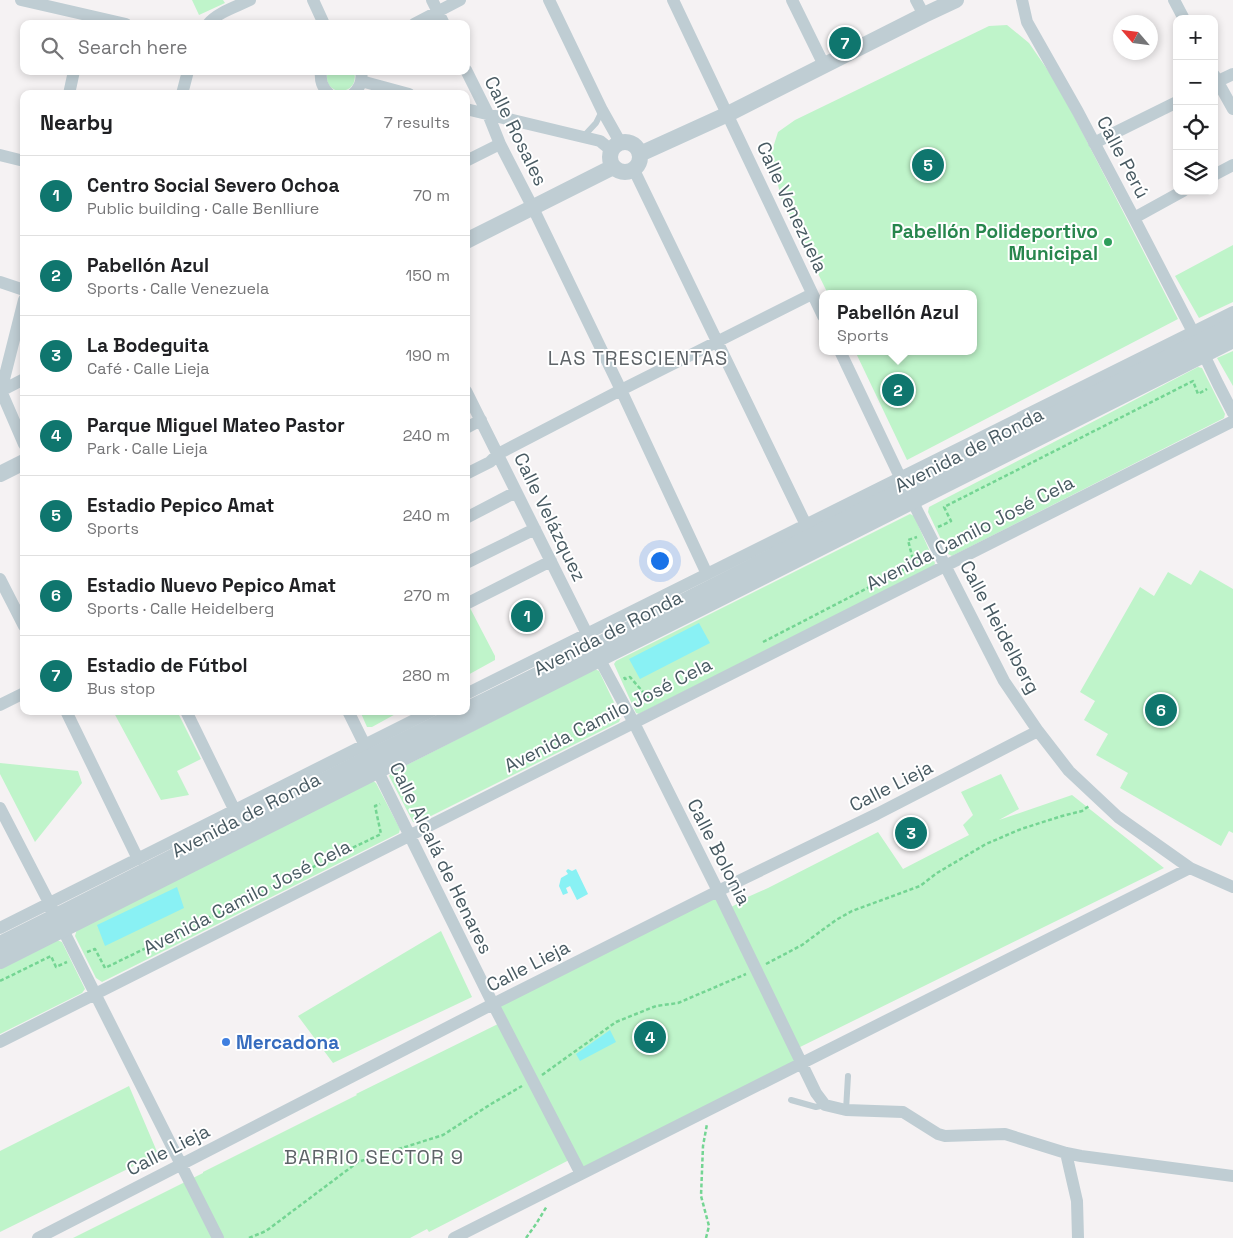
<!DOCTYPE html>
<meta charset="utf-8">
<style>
body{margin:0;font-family:"Space Grotesk",sans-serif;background:#f6f6f6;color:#202124}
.controls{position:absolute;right:15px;top:15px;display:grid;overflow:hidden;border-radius:10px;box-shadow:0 2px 8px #0003}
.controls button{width:45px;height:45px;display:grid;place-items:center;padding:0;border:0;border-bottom:1px solid #e0e0e0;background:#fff;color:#202124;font:25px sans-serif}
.compass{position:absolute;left:1113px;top:15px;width:45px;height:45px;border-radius:50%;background:#fff;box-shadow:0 2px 8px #0003;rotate:298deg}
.you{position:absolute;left:659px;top:560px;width:18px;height:18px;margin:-12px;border:4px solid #fff;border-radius:50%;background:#1a73e8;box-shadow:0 0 0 8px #1a73e833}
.badge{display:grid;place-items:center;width:32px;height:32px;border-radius:50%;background:#0f766e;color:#fff;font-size:16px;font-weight:700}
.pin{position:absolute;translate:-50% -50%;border:2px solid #fff;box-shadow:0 1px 5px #0006}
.popup{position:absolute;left:819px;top:290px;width:158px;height:65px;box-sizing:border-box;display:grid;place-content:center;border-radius:10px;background:#fff;filter:drop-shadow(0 1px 4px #0005);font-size:16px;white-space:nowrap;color:#757577}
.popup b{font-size:19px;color:#202124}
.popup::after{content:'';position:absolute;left:50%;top:100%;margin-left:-10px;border:10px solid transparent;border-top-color:#fff}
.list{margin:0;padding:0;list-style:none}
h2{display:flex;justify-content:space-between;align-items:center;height:65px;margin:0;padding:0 20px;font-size:21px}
h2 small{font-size:16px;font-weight:400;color:#757577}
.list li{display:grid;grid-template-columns:32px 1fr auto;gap:15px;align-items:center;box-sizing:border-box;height:80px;padding:0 20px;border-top:1px solid #e0e0e0}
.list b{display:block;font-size:19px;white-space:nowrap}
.list p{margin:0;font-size:16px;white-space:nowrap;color:#757577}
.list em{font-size:16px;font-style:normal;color:#757577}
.icon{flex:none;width:28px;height:28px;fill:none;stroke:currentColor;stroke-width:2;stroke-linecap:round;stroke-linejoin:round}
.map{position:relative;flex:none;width:1233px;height:1238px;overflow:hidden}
.search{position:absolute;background:#fff;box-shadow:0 2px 8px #0003;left:20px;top:20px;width:450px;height:55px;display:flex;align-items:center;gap:12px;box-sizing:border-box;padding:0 18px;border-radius:10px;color:#757577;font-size:19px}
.panel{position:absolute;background:#fff;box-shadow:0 2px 8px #0003;left:20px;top:90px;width:450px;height:625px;border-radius:10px}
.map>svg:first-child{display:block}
.green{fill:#bff4ca}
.water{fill:#89f1f4}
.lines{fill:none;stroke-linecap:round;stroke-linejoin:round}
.path{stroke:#74d593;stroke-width:2.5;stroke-dasharray:4 2.5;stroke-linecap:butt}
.service{stroke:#bfcdd3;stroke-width:6}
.minor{stroke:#bfcdd3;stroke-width:12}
.tertiary{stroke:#bfcdd3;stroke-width:16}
.leisure-dot{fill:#2e9e5b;stroke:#fff;stroke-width:2}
.shop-dot{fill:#3f7fe0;stroke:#fff;stroke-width:2}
.labels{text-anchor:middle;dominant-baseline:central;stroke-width:4;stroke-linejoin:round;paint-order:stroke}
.street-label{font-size:19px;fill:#485a62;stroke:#fff}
.leisure-label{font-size:19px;font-weight:bold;fill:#27864d;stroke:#fff;text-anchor:end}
.shop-label{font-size:19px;font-weight:bold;fill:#366cbe;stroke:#fff;text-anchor:start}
.neighbourhood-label{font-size:20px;letter-spacing:1px;fill:#5e6468;stroke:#fff}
</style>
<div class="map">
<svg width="1233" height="1238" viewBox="0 0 1233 1238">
<rect width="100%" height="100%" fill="#f5f2f3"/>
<path class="green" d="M192,0H223L225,3L199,15Z
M1007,25L1029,43L1058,85L1178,319L907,460L855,351H973V294H828L781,198L771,154L778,132L795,120L989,26Z
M328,71H354C361,98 320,97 328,71Z
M1233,245V302L1199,318L1175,276Z
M1233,351V386L1217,358Z
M1198,367L1202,368L1225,414L1224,418L952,556L948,554L928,512L929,507Z
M910,514L914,516L935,563L934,566L639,714L636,713L614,664L616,661Z
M1200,570L1233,589V833L1229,831L1221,846L1120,788L1128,773L1096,755L1108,734L1084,720L1095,701L1080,692L1140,587L1154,596L1168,572L1191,585Z
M470,608L495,656V660L466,676V610Z
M595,669L599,671L621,717L619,722L417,823L413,822L389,776L391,773Z
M113,711H177L201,759L177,771L189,795L161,800Z
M360,711H401L372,727H367Z
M0,763L78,771L82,783L35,842L0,774Z
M1001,774L1019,809L999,820L1072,795L1164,868L796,1049L802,1062L581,1174L573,1158L429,1232L427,1229L410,1238H73L203,1173V1172L357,1095L356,1094L502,1022L493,1004L718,891L727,909L741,902V900L768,888L878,832L903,869L969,835L963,825L973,815L961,792Z
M373,781L376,783L400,829L399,833L102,982L96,978L75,936L77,929Z
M441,931L472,997L333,1063L298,1016Z
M57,940L62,942L85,989L82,993L0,1034V969Z
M129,1086L158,1154L0,1232V1151Z"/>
<path class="water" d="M699,623L710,643L640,679L629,659Z
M568,869L572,871L576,869L588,894L577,900L570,886L566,888L568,893L563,895L559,886L561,878L568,874L566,871Z
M177,887L184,908L105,946L97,925Z
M610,1030L616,1042L580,1061L576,1054Z"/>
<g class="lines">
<path class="path" d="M938,527L951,521L944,507L1193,381L1198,394L1207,389
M763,642L914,564L908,540L917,537
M624,677L625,679L630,677L650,700L651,699
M87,952L95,949L105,968L381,834L375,806L380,804
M766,964L802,945L836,920L852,911L920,886L937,873L986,844L1021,829L1062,816L1082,811L1089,806
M0,981L51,956L56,967L67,962
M542,1075L616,1022L656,1006L678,1003L746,974
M249,1238L266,1231L358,1162L443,1135L491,1104L522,1086
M526,1238L536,1224L547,1206
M706,1238L709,1226L701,1196L703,1146L707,1124"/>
<path class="service" d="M583,137L596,123L602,111
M791,1100L816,1107L825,1105
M846,1110L848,1076"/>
<path class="minor" d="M21,0L126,24
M313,0L324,24
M432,0L444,24
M549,0L602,110L620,142
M673,0L823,316
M792,0L824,65
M916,0L924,15
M1022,0L1027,22L1078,112L1134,218L1193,332L1218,384L1233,413
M1174,0L1184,19
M208,24C218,12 236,7 250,0
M414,24L460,0
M466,70L488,114L500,144L533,208L621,390L707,574
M321,71C320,81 322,87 329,94
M1214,75L1233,109
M361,81L409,94
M1214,83L1233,74
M69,94L74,71
M182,94L188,71
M353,94C360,88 363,81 361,71
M466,109L600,141L611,150
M1094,143L1177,102
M0,155L24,161
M466,161L500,144
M634,170L806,525
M1214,175L1233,165
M1134,218L1183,191
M0,282L24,290
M24,300L1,391L24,444
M840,351L900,477L1004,681L1038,731L1069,771L1118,817L1190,868L1233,887
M0,391H1L24,379
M466,391L600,660L634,723L718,891L816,1093L825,1105L846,1110L903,1112L938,1134L945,1136L1005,1134L1066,1153L1081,1156L1233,1176
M466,428L481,420
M466,474L490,462L498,454L621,390L812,294
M466,518L516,492
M466,563L535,529
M0,579L24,626
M466,604L551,561
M466,694L1233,312
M0,705L24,693
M66,711L138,859
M186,711L235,811
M348,711L493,1004L581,1174
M0,808L56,916L218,1238
M0,928L432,711
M0,1042L1233,421
M1066,1153L1077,1201L1078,1238
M38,1238L493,1004L718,891L877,814L1038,731
M454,1238L1190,868"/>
<path class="tertiary" d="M610 157a15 15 0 1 1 30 0a15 15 0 1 1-30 0Z
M640,154L728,114L924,15L956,0
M466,241L613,167
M0,474L24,462
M466,710L594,647L906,488L1233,325
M0,944C155,867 308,787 463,711
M0,961L1233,340"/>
</g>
<circle class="leisure-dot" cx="1108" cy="242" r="5"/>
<circle class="shop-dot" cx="226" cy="1042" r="5"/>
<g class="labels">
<g class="street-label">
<text transform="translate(516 131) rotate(64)">Calle Rosales</text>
<text transform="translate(1123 157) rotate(62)">Calle Perú</text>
<text transform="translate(792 207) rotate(65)">Calle Venezuela</text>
<text transform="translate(969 450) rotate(-27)">Avenida de Ronda</text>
<text transform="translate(550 517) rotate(64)">Calle Velázquez</text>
<text transform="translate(970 533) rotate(-27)">Avenida Camilo José Cela</text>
<text transform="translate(1000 627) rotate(62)">Calle Heidelberg</text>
<text transform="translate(608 633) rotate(-27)">Avenida de Ronda</text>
<text transform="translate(608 715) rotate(-27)">Avenida Camilo José Cela</text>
<text transform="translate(891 786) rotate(-27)">Calle Lieja</text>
<text transform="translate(246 815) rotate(-27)">Avenida de Ronda</text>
<text transform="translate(719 852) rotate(63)">Calle Bolonia</text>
<text transform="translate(441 858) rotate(64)">Calle Alcalá de Henares</text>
<text transform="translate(247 897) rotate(-27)">Avenida Camilo José Cela</text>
<text transform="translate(528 966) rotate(-27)">Calle Lieja</text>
<text transform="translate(168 1150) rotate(-27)">Calle Lieja</text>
</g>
<g class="leisure-label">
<text x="1098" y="231">Pabellón Polideportivo<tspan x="1098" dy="22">Municipal</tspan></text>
</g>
<g class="shop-label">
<text x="236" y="1042">Mercadona</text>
</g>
<g class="neighbourhood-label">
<text x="638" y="358">LAS TRESCIENTAS</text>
<text x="374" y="1157">BARRIO SECTOR 9</text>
</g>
</g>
</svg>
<div class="controls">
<button>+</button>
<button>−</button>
<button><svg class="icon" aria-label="locate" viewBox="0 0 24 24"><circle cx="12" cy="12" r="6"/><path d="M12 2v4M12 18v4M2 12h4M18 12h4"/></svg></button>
<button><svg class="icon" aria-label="layers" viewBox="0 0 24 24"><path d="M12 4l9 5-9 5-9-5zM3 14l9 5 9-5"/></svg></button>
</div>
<svg class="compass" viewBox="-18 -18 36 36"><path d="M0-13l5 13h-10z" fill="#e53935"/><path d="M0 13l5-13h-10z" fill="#757577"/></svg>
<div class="you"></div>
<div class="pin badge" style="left:527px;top:616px">1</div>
<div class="pin badge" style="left:898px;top:390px">2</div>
<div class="popup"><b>Pabellón Azul</b>Sports</div>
<div class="pin badge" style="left:911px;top:833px">3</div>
<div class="pin badge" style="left:650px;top:1037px">4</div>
<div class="pin badge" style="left:928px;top:165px">5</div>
<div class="pin badge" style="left:1161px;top:710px">6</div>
<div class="pin badge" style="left:845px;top:43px">7</div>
<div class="search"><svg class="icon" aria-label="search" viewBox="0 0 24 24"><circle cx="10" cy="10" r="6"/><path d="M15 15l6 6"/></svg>Search here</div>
<section class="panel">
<h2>Nearby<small>7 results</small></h2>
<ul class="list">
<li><span class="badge">1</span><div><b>Centro Social Severo Ochoa</b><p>Public building · Calle Benlliure</p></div><em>70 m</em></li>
<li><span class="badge">2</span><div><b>Pabellón Azul</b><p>Sports · Calle Venezuela</p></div><em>150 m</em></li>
<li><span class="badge">3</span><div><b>La Bodeguita</b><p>Café · Calle Lieja</p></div><em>190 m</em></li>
<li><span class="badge">4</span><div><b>Parque Miguel Mateo Pastor</b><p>Park · Calle Lieja</p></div><em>240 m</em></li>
<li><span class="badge">5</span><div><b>Estadio Pepico Amat</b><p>Sports</p></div><em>240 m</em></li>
<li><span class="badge">6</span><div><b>Estadio Nuevo Pepico Amat</b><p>Sports · Calle Heidelberg</p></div><em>270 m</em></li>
<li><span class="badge">7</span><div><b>Estadio de Fútbol</b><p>Bus stop</p></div><em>280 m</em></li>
</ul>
</section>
</div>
